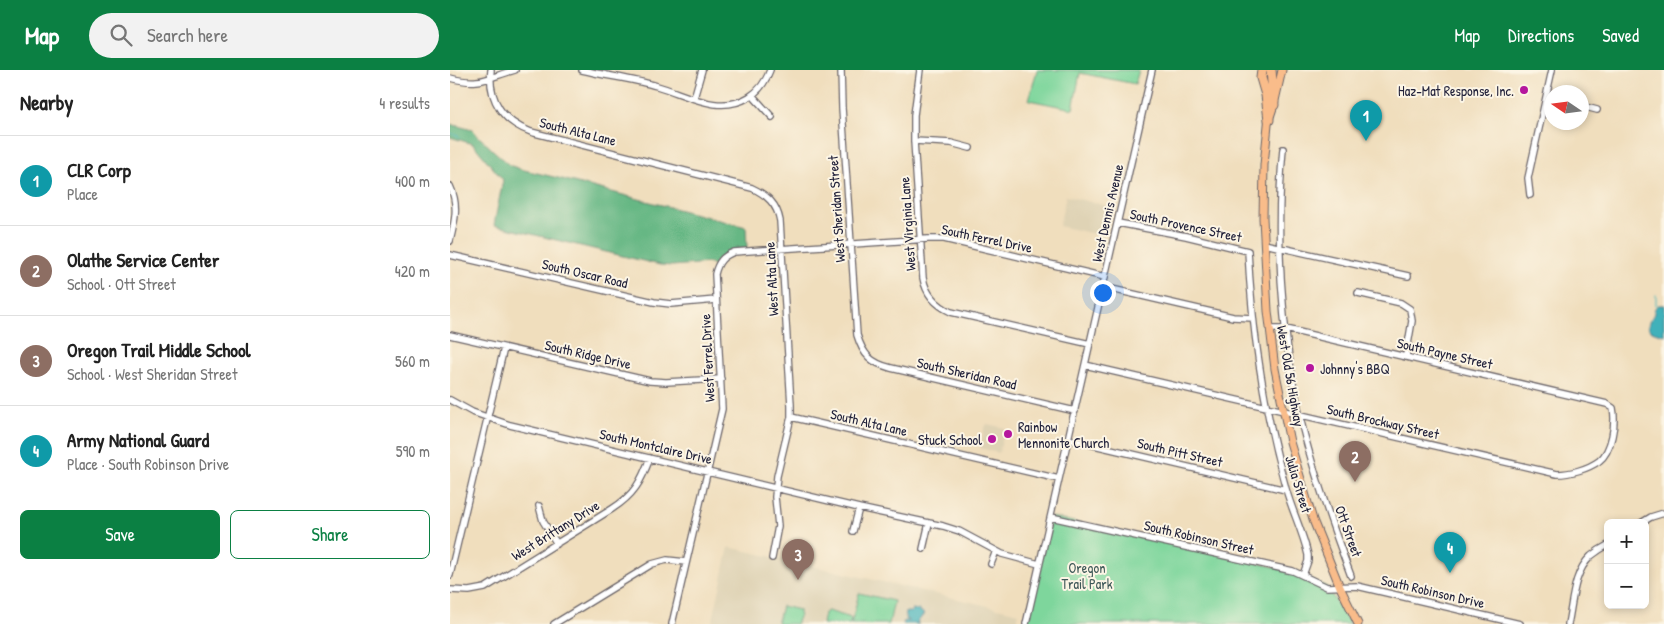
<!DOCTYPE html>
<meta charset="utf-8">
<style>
body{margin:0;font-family:"Patrick Hand",sans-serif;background:#f2f2f2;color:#222}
.controls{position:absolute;right:15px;bottom:15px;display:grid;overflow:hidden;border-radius:8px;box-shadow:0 2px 8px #0003}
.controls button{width:45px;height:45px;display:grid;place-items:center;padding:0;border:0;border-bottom:1px solid #e0e0e0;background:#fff;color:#222;font:25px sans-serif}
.compass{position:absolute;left:1094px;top:15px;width:45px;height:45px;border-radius:50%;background:#fff;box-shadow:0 2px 8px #0003;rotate:283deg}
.you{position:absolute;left:652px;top:222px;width:18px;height:18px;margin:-12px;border:4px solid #fff;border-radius:50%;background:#1a73e8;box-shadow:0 0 0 8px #1a73e833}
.badge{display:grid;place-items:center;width:32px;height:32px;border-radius:50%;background:#0b8043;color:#fff;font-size:16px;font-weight:700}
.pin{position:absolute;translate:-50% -41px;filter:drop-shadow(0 1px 2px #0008)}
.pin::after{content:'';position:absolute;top:26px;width:18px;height:15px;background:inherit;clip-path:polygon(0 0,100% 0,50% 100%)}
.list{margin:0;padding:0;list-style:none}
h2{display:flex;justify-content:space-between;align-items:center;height:65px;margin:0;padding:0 20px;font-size:21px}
h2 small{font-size:16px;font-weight:400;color:#767676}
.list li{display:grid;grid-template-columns:32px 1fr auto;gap:15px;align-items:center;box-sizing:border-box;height:90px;padding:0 20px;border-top:1px solid #e0e0e0}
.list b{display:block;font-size:19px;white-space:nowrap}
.list p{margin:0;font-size:16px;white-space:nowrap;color:#767676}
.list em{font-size:16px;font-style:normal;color:#767676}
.actions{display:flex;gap:10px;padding:15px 20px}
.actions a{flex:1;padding:11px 0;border:1px solid #0b8043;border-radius:8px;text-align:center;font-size:18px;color:#0b8043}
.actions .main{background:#0b8043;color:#fff}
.icon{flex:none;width:28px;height:28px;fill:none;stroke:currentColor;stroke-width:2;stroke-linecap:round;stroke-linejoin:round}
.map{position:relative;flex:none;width:1214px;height:554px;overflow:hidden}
header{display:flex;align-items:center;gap:30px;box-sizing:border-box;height:70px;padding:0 25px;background:#0b8043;color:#fff}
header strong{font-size:24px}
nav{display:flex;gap:28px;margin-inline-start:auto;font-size:18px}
.search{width:350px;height:45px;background:#f2f2f2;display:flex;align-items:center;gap:12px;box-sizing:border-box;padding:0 18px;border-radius:28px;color:#767676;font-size:19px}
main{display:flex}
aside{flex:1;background:#fff}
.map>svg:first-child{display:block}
.built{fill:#dfd3b5}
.green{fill:#7ed69c;stroke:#507c6c}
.forest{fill:#66b784;stroke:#446c60}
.water{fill:#41b1ba;stroke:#326a7a}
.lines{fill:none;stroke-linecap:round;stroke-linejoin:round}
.stream{stroke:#41b1ba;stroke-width:1}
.minor-casing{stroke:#6a6468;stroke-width:8}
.major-casing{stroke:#6a6468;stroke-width:9}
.highway-casing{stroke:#6a6468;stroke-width:11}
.minor{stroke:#fff;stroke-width:5.5}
.major{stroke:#f9bc8a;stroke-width:7}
.highway{stroke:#f9bc8a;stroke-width:9}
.poi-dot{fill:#b5179e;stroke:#fcf5e5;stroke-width:2}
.labels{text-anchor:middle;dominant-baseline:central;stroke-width:4;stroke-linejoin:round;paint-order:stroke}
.poi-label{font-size:14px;fill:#22223b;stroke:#fcf5e5;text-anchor:end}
.street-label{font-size:14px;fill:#22223b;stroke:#fcf5e5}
.park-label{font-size:14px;fill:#3e5858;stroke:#fcf5e5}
</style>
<header>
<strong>Map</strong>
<div class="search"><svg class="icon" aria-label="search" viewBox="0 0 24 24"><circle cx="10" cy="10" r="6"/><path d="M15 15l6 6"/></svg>Search here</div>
<nav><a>Map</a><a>Directions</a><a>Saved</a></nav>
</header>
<main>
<aside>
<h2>Nearby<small>4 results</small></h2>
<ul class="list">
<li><span class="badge" style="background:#0f9aa8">1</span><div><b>CLR Corp</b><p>Place</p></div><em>400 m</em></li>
<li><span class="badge" style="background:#8d6e63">2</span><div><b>Olathe Service Center</b><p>School · Ott Street</p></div><em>420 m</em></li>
<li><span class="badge" style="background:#8d6e63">3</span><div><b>Oregon Trail Middle School</b><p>School · West Sheridan Street</p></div><em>560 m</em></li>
<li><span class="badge" style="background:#0f9aa8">4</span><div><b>Army National Guard</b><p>Place · South Robinson Drive</p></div><em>590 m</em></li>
</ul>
<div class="actions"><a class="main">Save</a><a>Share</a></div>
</aside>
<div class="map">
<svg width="1214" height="554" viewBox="0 0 1214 554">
<rect width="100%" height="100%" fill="#fcf5e5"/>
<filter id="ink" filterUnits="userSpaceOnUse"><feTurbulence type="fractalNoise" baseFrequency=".02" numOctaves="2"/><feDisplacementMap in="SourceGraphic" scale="10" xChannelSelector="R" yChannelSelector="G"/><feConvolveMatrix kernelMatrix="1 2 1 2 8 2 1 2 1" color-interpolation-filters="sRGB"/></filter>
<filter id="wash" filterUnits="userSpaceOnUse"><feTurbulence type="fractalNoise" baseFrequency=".0096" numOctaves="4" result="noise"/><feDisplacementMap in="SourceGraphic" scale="20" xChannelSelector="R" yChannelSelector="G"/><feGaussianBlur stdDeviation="1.12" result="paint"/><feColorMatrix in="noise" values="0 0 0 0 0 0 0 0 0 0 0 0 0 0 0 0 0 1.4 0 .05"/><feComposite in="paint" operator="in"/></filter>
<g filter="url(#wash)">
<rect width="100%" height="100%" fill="#f0debd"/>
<path class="built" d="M616,126L661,137L654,166L609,156Z
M537,354L555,358L549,383L530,378L534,359Z
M279,477L569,543L566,554H262Z"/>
<path class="green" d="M587,0H689L685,14L630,3L623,39L579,30Z
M601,447L843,501L877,517L900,554H576Z
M409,523L444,531L439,554H401Z
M332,536L349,540V544L350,545L346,554H327Z
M378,541L401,548L400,554H372L374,543Z"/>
<path class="forest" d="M0,54L23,60L28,66L59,95L70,99L108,108L296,157L297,178C281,179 273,182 264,195L259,193L222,196L210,195L44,155L53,110L23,74L0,67Z"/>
<path class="water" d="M1208,235H1214V265L1201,261C1194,255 1202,249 1204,243V239Z
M462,539L469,540L474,544L467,553L469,554H453L454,551H459L455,549L456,542H461Z"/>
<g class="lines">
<path class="stream" d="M0,63L11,67
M1206,225V236"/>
</g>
</g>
<g filter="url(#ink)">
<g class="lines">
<g class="minor-casing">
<path id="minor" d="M41,0C38,30 53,52 81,62L302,118C317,125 327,134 330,151L341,335V347L327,406L325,427L328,456L322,488
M132,0C157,6 183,9 207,16C238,25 269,45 299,27C309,21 316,11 320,0
M391,0L392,38L407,265C413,285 421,293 441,298L625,341
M470,0L464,45V71L473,208C476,225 486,235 501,242L640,274
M0,8C31,16 36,8 65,0
M302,25L322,47
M244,28L252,0
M1132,36L1147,40
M464,71L501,73L520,78
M833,79C825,165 831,259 849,343C862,399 881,453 901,506
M0,116C9,135 5,151 0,171
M1080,125L1078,108L1102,0
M668,153L736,166L798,181C802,262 814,341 836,419C842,441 853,462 858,485V491L853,505
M814,174L958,206
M0,185L204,232L221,234L266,230
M653,217L783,247L803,248
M908,223L951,233L960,239L962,251L956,286
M0,265L200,311L216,312L271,309
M635,295L1107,404C1120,404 1138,399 1149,391C1162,381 1166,353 1163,338L1157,334L836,259H820
M0,330L22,342L60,355L409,438L493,456L509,461L552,484L589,494
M341,347L609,409
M618,369L836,420
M89,436L93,451L107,474
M601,447L843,501L877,517L907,516L1070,554
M1191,453L1201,447L1214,443
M403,461L409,438
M473,479L479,453
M541,494L546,481
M0,505L54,278
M0,520L19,521L35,518L162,439C184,425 191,412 200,388
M104,554L202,494L217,490L236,492
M222,554L272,339L265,204C268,192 273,186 284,182L478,169H494L655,207
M576,554L702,0
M1118,554C1123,531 1123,503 1141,486C1146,482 1152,478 1158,475"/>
</g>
<g class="major-casing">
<path id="major" d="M819,45L814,95L813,148L818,241L825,299L840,372L863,450L890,517L908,554
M819,50L824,35L832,0"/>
</g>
<g class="highway-casing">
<path id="highway" d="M812,0L811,8L816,25L819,50
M821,0L824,35"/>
</g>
<use href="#minor" class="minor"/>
<use href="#major" class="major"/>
<use href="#highway" class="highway"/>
</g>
</g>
<g class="poi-dot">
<circle cx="1074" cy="20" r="5"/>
<circle cx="860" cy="298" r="5"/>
<circle cx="558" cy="364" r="5"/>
<circle cx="542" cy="369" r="5"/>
</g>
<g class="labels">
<g class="poi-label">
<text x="1064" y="20">Haz-Mat Response, Inc.</text>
<text x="870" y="298" text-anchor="start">Johnny's BBQ</text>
<text x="568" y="356" text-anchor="start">Rainbow<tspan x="568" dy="16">Mennonite Church</tspan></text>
<text x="532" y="369">Stuck School</text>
</g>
<g class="street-label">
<text transform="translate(128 61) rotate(14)">South Alta Lane</text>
<text transform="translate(386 139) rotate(-94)">West Sheridan Street</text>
<text transform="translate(657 143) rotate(-77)">West Dennis Avenue</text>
<text transform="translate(457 154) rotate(-94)">West Virginia Lane</text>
<text transform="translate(736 155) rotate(12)">South Provence Street</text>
<text transform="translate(537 168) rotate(12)">South Ferrel Drive</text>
<text transform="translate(135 203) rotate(13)">South Oscar Road</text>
<text transform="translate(321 209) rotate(-93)">West Alta Lane</text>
<text transform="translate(995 283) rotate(13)">South Payne Street</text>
<text transform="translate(138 284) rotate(13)">South Ridge Drive</text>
<text transform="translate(257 288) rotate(-93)">West Ferrel Drive</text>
<text transform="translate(517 303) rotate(13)">South Sheridan Road</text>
<text transform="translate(841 306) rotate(80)">West Old 56 Highway</text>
<text transform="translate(933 351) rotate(13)">South Brockway Street</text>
<text transform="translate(419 352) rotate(13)">South Alta Lane</text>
<text transform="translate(206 376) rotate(13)">South Montclaire Drive</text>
<text transform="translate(730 382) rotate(13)">South Pitt Street</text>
<text transform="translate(849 414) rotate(73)">Julia Street</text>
<text transform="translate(105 460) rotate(-32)">West Brittany Drive</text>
<text transform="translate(899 461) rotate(70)">Ott Street</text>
<text transform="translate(749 467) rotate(13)">South Robinson Street</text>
<text transform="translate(983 521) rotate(13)">South Robinson Drive</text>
</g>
<g class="park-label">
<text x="637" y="497">Oregon<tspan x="637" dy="16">Trail Park</tspan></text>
</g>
</g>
</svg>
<div class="controls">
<button>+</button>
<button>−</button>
</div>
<svg class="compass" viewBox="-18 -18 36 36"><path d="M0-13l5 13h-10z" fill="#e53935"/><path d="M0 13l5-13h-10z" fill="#767676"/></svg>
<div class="you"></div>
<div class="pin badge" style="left:916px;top:71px;background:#0f9aa8">1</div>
<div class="pin badge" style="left:905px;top:412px;background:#8d6e63">2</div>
<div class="pin badge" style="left:348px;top:510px;background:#8d6e63">3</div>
<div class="pin badge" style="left:1000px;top:503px;background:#0f9aa8">4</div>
</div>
</main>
